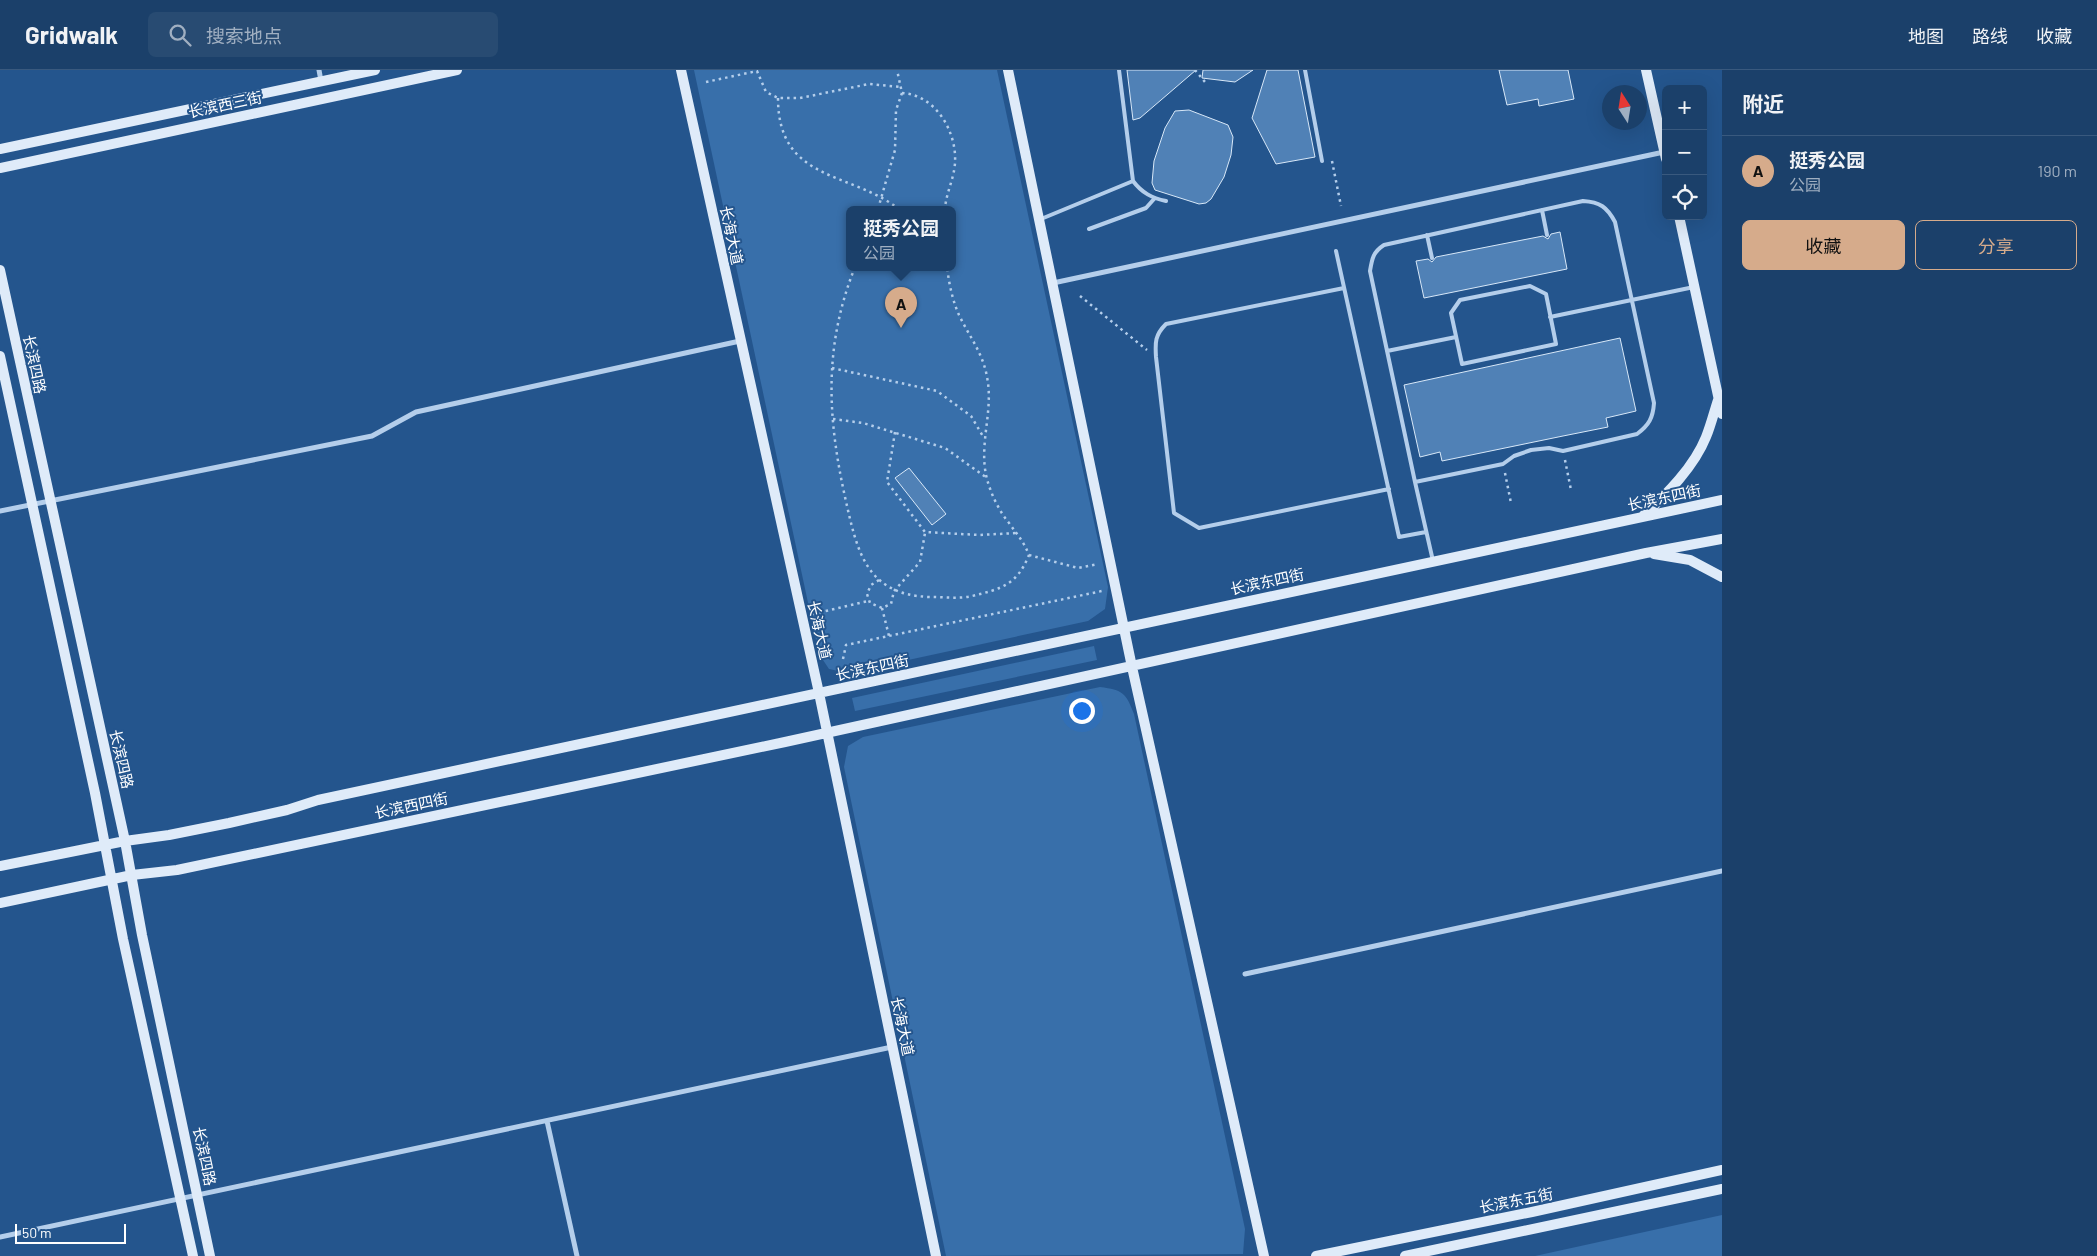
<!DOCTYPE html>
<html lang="zh">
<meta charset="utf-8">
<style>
body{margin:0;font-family:Barlow,"Noto Sans SC",sans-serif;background:#284b72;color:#f1f3f6}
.controls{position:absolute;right:15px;top:15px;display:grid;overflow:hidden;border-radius:8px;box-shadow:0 5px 20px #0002}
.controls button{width:45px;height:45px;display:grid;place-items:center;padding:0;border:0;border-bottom:1px solid #39597e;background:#1b406a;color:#f1f3f6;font:25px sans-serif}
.compass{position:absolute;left:1602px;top:15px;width:45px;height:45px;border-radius:50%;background:#1b406a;box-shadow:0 5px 20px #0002;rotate:348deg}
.scale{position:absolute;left:15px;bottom:12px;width:111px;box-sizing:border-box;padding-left:5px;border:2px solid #fff;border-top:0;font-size:14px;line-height:18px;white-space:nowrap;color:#fff;-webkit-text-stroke:4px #24558d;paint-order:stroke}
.you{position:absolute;left:1081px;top:640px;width:18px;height:18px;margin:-12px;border:4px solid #fff;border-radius:50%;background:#1a73e8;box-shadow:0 0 0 8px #1a73e833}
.badge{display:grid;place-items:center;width:32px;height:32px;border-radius:50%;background:#d6ab8b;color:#111;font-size:16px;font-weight:700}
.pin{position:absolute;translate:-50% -41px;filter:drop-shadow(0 1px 2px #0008)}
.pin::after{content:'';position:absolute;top:26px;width:18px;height:15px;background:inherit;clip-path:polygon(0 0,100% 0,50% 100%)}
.popup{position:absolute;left:846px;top:136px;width:110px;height:65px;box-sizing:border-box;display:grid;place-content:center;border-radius:8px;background:#1b406a;filter:drop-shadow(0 1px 4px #0005);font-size:16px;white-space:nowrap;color:#a0afc1}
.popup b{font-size:19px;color:#f1f3f6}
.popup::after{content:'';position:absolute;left:50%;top:100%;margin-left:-10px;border:10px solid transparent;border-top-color:#1b406a}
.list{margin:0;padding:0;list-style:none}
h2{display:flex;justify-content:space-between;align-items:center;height:65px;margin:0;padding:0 20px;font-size:21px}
h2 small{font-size:16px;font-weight:400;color:#a0afc1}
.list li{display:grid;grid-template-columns:32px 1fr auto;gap:15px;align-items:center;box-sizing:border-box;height:70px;padding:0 20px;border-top:1px solid #39597e}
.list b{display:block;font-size:19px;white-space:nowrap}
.list p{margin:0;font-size:16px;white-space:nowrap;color:#a0afc1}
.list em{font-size:16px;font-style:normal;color:#a0afc1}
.actions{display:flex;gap:10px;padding:15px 20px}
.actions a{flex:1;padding:11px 0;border:1px solid #d6ab8b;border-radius:8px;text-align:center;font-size:18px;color:#d6ab8b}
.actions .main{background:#d6ab8b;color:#111}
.icon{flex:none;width:28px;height:28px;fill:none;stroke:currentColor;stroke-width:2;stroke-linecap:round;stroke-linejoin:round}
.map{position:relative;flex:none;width:1722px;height:1186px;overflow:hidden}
header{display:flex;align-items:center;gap:30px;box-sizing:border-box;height:70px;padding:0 25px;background:#1b406a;border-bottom:1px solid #39597e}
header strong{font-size:24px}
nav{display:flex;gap:28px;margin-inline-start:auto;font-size:18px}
.search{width:350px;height:45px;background:#284b72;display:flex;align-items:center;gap:12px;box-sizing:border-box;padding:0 18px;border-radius:8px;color:#a0afc1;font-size:19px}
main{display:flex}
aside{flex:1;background:#1b406a}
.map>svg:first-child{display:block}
.green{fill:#386faa;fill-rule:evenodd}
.building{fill:#5081b6;stroke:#d8e8f8}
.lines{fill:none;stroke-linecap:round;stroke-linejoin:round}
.path{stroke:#b4ceeb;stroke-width:2.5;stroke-dasharray:2.5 4;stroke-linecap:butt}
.lane{stroke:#b4ceeb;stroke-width:4}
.street{stroke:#b4ceeb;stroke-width:5}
.secondary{stroke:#dfebf9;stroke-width:10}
.labels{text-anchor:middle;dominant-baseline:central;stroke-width:4;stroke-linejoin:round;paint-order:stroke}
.street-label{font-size:15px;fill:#fff;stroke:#24558d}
</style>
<header>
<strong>Gridwalk</strong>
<div class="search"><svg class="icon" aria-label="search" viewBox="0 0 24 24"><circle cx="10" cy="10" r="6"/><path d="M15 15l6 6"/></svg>搜索地点</div>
<nav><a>地图</a><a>路线</a><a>收藏</a></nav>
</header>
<main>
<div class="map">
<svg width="1722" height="1186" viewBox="0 0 1722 1186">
<rect width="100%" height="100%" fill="#24558d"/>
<path class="green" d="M694,0H997L1108,517L1105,539L1088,551L848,603L829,599L819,584ZM850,139H952V197H850Z
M1094,576L1097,590L855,641L852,628Z
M1100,617C1123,620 1126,623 1134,644L1245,1159L1243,1184L946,1186L844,697L848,676L863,667Z
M1722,1145V1186H1535Z"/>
<path class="building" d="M1127,0H1196L1140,48L1133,50Z
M1203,0H1253L1235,12L1202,8Z
M1267,0H1298L1315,87L1276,94L1252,48Z
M1499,0H1568L1574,29L1539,36L1538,29L1507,35Z
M1189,40L1228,55L1233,67L1231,85L1224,107L1211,129L1206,133L1199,134L1155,120L1152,113L1154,91L1165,58L1175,41Z
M1560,162L1567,199L1424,228L1416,191L1428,189L1432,192L1436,187L1543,166L1548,169L1551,164Z
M1620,268L1636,341L1606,348L1608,357L1563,366L1442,391L1440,382L1420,387L1404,315Z
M909,398L946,444L932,455L895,408Z"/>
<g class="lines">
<path class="path" d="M1195,0L1205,12
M706,12L757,1L766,22L778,28H800L869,14L901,17
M902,23C936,25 957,62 955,93C954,109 946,123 945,139
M778,28C778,112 850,101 899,139
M1332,91L1341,136
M878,139L895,80L896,40L902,23L897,0
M855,197C824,275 827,345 845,427C857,480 865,525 930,527C944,527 959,529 972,526C1001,519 1017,515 1029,485C1023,470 1018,466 1009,453C999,441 991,424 987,409C978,375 994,341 987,307C983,283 969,266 959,245C952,229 949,213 947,197
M1080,226L1147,280
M832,298L937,321L971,346L984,368
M833,349L863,353L945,378L987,408
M895,362L887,412L925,462L979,465L1017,463
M1565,390L1571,420
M1505,403L1511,433
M1029,485L1078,498L1098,494
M879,510L871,515L867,524L870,533L882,538L891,534L894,521L920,492L925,463
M882,538L889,566
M813,544L868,531
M843,589L846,575L1102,521"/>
<path class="lane" d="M1119,0L1133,111C1142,123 1152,128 1166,131
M1305,0L1322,91
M1583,131C1600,132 1607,137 1615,152L1654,333C1653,348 1649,355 1637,364L1563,381L1549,378L1531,380L1514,386L1503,394L1415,412L1370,201C1372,189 1373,182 1384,175Z
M1542,140L1547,165
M1041,149L1133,111
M1089,159L1146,138L1154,129
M1427,165L1432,188
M1336,181L1399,467L1426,462
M1530,216L1546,224L1556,274L1462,294L1451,243L1460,230Z
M1344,218L1166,254C1155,265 1155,272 1156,287L1174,443L1199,458L1389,419
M1550,247L1694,217
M1387,281L1456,267
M1415,412L1433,491"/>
<path class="street" d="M319,0L321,11
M1053,213L1664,82
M0,441L372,366L416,342L740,271
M1245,904L1722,801
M547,1051L577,1186
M0,1167L892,977"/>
<path class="secondary" d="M681,0L819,623L936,1186
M1008,0L1132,597L1264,1186
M1646,0L1666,89
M0,79L375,0
M0,98L457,0
M1679,146L1722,344
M0,200L125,771L142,865L210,1186
M0,286L95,723L123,869L193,1186
M1643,446C1667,424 1694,397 1706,367C1711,355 1714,342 1718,330
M1654,484L1690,490L1722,507
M0,796L125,771L169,765L229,753L287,740L318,730L1722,430
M0,833L132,805L177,800L785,672L1646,483L1722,469
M1316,1186L1532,1142L1722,1100
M1405,1186L1722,1119"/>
</g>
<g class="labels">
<g class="street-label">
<text transform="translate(225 34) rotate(-12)">长滨西三街</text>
<text transform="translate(732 165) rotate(78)">长海大道</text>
<text transform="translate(35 294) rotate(78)">长滨四路</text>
<text transform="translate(1664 427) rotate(-12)">长滨东四街</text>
<text transform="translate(1267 511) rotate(-12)">长滨东四街</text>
<text transform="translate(820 560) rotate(77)">长海大道</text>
<text transform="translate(872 597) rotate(-12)">长滨东四街</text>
<text transform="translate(122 689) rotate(77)">长滨四路</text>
<text transform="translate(411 735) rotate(-12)">长滨西四街</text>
<text transform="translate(903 956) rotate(78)">长海大道</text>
<text transform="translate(205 1086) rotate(78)">长滨四路</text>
<text transform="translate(1516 1130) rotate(-11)">长滨东五街</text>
</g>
</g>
</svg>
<div class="controls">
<button>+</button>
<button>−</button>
<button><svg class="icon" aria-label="locate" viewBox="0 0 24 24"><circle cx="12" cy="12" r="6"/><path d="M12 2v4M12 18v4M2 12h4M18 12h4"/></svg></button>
</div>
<svg class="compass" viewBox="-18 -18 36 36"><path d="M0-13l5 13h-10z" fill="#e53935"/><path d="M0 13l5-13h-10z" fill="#a0afc1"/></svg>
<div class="scale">50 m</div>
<div class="you"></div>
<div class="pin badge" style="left:901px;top:258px">A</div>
<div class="popup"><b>挺秀公园</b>公园</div>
</div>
<aside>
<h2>附近<small></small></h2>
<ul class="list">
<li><span class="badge">A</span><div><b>挺秀公园</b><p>公园</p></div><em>190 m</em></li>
</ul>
<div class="actions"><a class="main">收藏</a><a>分享</a></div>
</aside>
</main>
